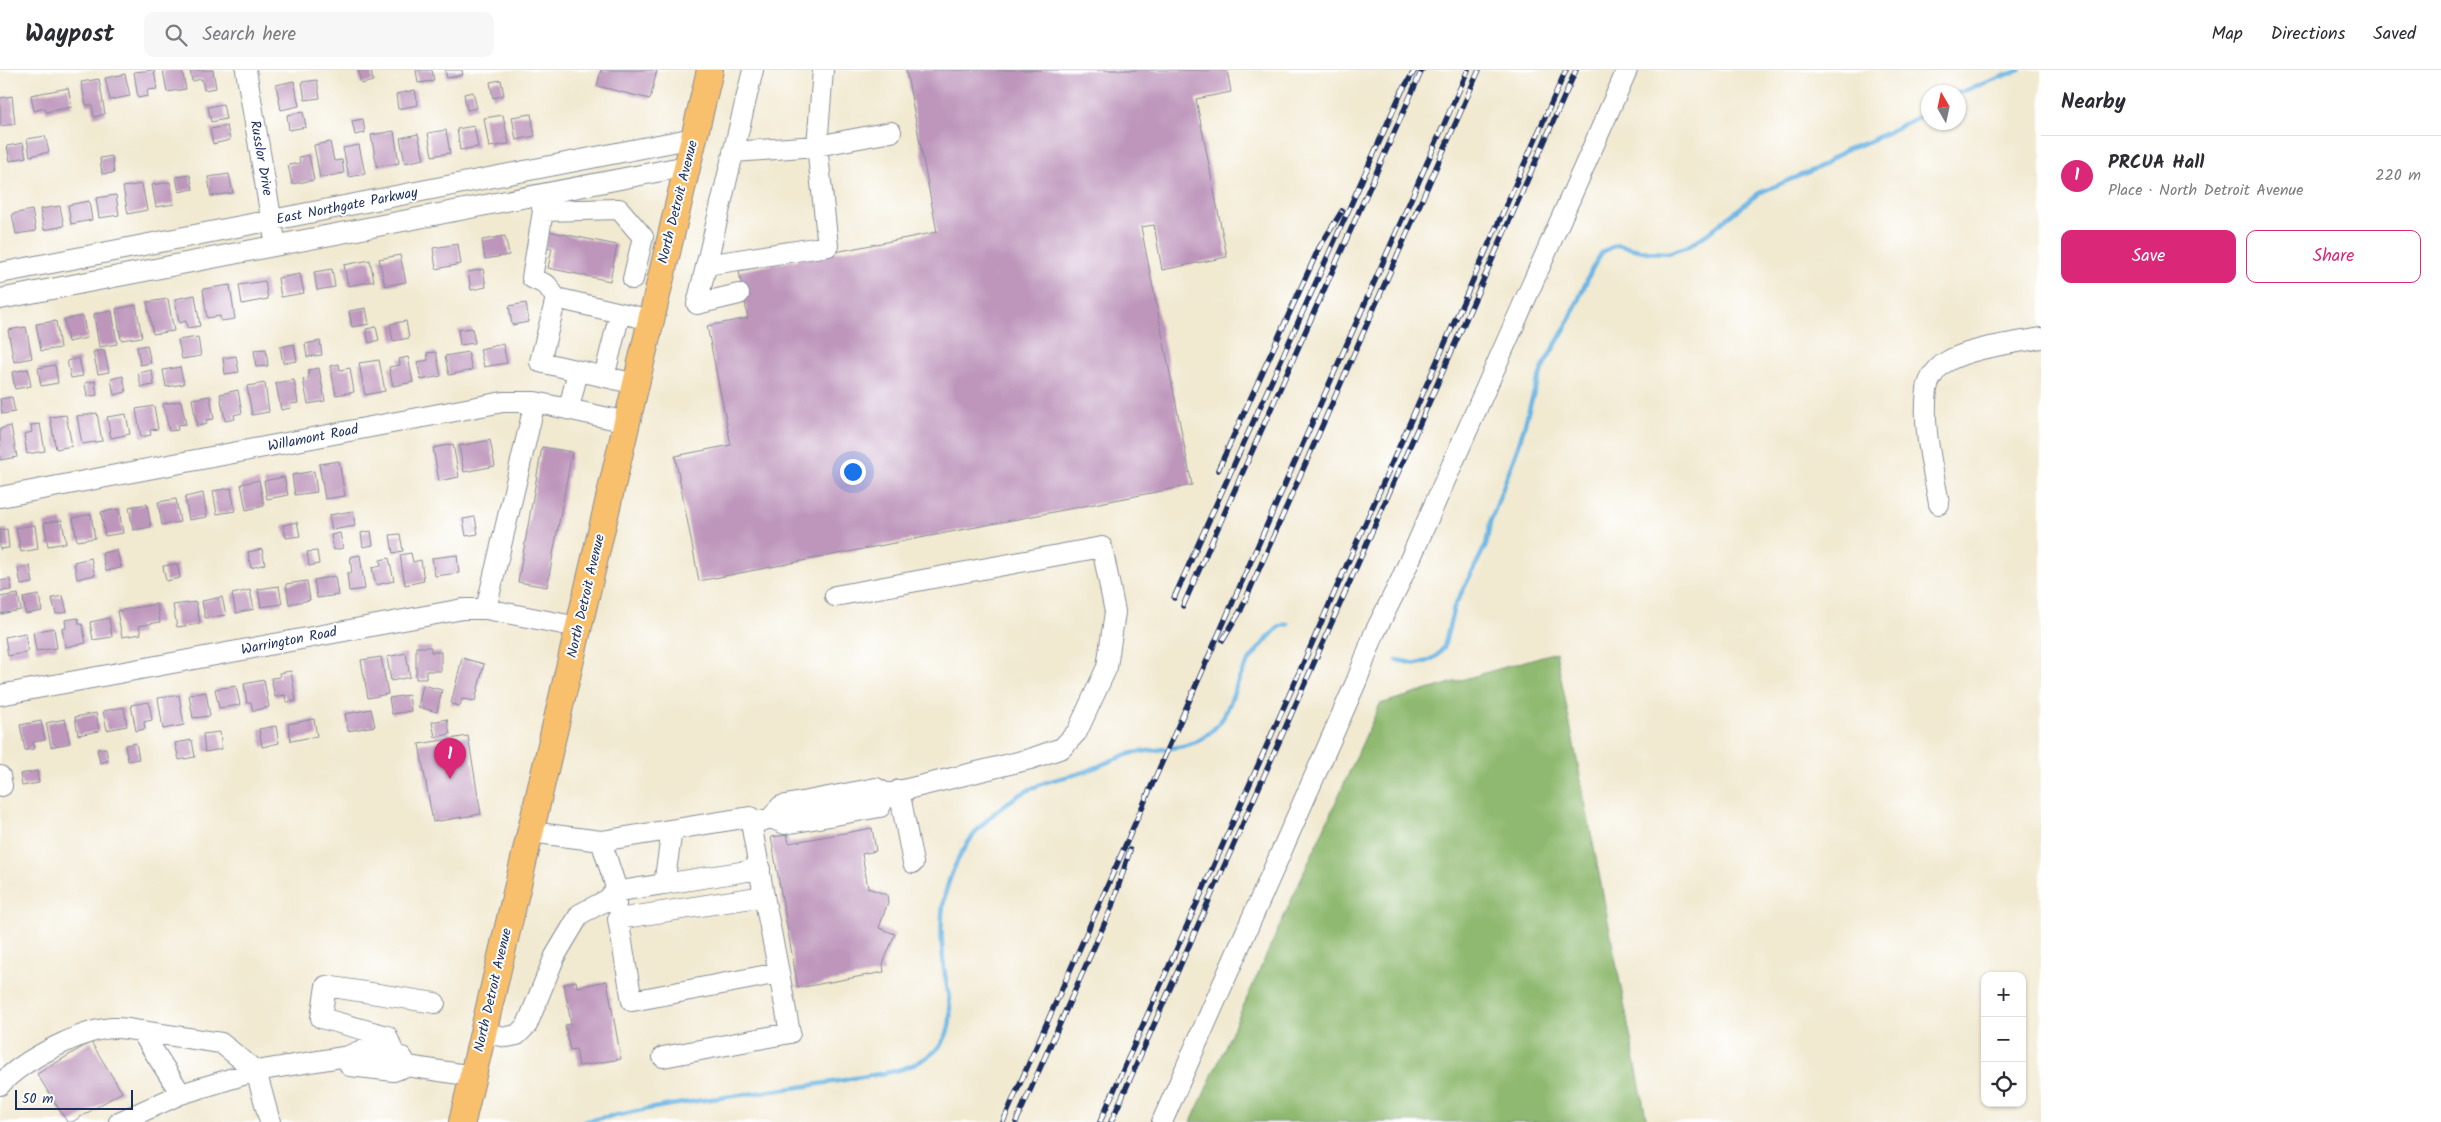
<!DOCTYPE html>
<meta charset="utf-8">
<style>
body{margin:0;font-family:Kalam,sans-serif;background:#f7f7f7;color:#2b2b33}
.controls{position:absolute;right:15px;bottom:15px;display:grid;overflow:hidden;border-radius:10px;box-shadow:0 1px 4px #0004}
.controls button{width:45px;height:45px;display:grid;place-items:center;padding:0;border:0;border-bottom:1px solid #e1e1e2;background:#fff;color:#2b2b33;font:25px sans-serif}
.compass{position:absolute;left:1921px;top:15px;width:45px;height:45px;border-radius:50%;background:#fff;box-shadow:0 1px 4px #0004;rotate:351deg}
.scale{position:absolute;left:15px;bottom:12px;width:118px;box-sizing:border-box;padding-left:5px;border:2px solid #1b2f5e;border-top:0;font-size:14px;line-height:18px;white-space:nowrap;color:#1b2f5e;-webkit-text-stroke:4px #fff;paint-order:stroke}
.you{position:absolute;left:852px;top:401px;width:18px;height:18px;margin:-12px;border:4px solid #fff;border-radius:50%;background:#1a73e8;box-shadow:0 0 0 8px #1a73e833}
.badge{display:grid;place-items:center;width:32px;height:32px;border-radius:50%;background:#db2777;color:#fff;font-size:16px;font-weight:700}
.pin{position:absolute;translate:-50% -41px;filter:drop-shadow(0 1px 2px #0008)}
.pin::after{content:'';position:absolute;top:26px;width:18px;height:15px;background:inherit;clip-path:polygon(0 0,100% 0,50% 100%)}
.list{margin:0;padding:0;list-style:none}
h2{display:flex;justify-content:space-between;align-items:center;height:65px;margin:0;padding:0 20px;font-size:21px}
h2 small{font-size:16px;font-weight:400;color:#7c7c81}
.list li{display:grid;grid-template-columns:32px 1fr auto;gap:15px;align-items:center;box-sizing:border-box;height:80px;padding:0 20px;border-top:1px solid #e1e1e2}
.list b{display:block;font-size:19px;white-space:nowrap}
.list p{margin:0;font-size:16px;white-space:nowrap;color:#7c7c81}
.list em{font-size:16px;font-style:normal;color:#7c7c81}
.actions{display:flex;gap:10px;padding:15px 20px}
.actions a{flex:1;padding:11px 0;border:1px solid #db2777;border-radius:10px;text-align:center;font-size:18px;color:#db2777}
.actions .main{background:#db2777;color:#fff}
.icon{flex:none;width:28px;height:28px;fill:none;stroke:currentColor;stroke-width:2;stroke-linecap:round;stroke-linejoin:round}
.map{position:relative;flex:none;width:2041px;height:1052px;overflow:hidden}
header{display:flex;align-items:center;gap:30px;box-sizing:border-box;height:70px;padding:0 25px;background:#fff;border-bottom:1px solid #e1e1e2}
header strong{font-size:24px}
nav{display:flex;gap:28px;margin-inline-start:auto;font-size:18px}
.search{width:350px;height:45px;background:#f7f7f7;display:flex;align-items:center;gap:12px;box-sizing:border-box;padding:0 18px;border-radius:10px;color:#7c7c81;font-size:19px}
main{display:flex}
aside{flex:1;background:#fff}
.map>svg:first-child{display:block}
.forest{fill:#8fb970;stroke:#557467}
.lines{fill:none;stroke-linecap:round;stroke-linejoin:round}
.stream{stroke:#6cb6e4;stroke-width:4.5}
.building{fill:#be96bc}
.minor-casing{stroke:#868c97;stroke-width:22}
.major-casing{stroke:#868c97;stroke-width:28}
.minor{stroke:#fff;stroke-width:20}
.major{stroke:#f8bf6c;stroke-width:26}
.rail-casing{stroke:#1b2f5e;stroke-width:5.5}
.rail{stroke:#fff;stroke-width:4;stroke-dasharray:11;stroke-linecap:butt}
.labels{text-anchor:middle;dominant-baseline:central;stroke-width:4;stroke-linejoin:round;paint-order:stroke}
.street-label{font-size:14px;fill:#1b2f5e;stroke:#fff}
</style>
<header>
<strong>Waypost</strong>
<div class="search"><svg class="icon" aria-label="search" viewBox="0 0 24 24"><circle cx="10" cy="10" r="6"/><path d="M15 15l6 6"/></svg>Search here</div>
<nav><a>Map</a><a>Directions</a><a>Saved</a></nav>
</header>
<main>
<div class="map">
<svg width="2041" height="1052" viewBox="0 0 2041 1052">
<rect width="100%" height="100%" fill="#fff"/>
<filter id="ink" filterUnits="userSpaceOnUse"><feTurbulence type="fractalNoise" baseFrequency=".02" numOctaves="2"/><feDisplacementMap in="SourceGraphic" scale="10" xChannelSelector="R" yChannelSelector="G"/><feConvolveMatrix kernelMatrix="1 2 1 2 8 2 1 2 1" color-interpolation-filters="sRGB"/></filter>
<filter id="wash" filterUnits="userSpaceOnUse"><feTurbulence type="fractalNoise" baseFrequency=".0096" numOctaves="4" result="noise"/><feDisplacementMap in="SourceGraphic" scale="20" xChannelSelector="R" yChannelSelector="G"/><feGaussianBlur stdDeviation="1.12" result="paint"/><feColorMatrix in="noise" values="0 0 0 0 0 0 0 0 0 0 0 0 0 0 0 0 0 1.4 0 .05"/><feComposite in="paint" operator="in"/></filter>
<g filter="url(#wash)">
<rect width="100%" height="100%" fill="#f1e9d0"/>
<path class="forest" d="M1556,582L1647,1052H1191L1380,634Z"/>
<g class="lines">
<path class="stream" d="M1958,23L2020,0
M1397,590L1417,594L1428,591L1437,586L1444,577L1454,537L1486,475L1490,453L1519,374L1536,315L1546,291L1567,255L1592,199L1602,182L1617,175L1648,182L1668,183L1687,177L1707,164L1759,123L1820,97L1845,80L1868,72L1928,42
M584,1052C599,1047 613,1047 628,1043C701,1027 776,1023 849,1009C878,1004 911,1002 934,982C960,959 948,927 944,898C941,871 939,840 948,814C963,767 998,731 1044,713C1057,708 1073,706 1087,701C1102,695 1117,687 1133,683C1154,679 1183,680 1201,669C1231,650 1228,630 1242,603C1248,590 1259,578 1269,567C1275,561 1279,555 1288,554"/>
</g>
<g id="blocks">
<path class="building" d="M154,0L157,19L147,20L148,26L138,28L134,2Z
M163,0H182L186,19L167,22Z
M190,0H213L216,18L204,20L202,9L192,11Z
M358,0H371L373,11L361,14Z
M416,0H432L434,11L418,13Z
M445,0H462L463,5L447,8Z
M601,0H657L650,29L597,16Z
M906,0H1227L1231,22L1196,29L1227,187L1162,200L1154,155L1141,157L1192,415L699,511L675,386L731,375L707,256L748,248L739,201L937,162Z
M125,4L130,26L110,30L105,8Z
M99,9L105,44L94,47L92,35H86L81,12Z
M317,10L320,28L305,30L302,12Z
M501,10L504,25L493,28L490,12Z
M294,11L299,36L281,40L276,15Z
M68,18L72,37L46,42L45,38L34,41L31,25Z
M415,20L418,35L398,39L396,24Z
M473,22L477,38L467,40L464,24Z
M12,26L15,54L0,56V28Z
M223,34L226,49L211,52L208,37Z
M303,42L306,57L289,60L287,45Z
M531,44L535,66L516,70L512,47Z
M503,45L509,74L489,77L484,48Z
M363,49L365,63L355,65L352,51Z
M227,56L230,70L213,74L210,59Z
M474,56L478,77L460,80L457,59Z
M446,60L450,83L432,86L428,63Z
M394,61L399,93L377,97L371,65Z
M418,64L424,89L405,93L400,68Z
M45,66L49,82L30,86L27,69Z
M330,72L334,91L342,90L344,103L320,108L314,75Z
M23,73L26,87L10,91L7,76Z
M359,75L365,104L349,107L343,78Z
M309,85L314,110L292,114L288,95L300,93L299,87Z
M112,86L114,103L102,104L100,88Z
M229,104L233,123L211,126L208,107Z
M190,105L193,119L179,122L176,107Z
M170,112L174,134L156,137L152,115Z
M142,114L147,140L128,144L123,117Z
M116,125L119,145L99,148L96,128Z
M89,131L92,150L71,154L68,135Z
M60,136L64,156L44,160L40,139Z
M32,140L36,161L16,164L12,144Z
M548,161L617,175L610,211L548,198L552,178L545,177Z
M505,166L509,185L485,189L482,170Z
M458,174L461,194L436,199L433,178Z
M400,185L406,212L385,216L379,189Z
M370,190L374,211L348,216L344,195Z
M332,199L335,217L317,220L314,202Z
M483,199L486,217L471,220L468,202Z
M300,204L304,223L281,227L278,208Z
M265,211L268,229L242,234L239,215Z
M230,215L235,249L221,251L220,246L207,248L203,219Z
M195,225L200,256L187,258L186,251L179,253L175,229Z
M168,229L174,261L153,264L147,232Z
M526,233L529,252L512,255L509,236Z
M136,235L142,267L121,270L116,239Z
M366,238L369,254L352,257L349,241Z
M112,241L117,274L99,277L94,244Z
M83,246L87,268L68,272L64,249Z
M56,251L60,278L41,281L36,254Z
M406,251L409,268L393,271L390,254Z
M26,257L32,288L14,292L8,260Z
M376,257L379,270L369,273L366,259Z
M472,258L475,273L460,275L458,260Z
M198,267L201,286L182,289L178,270Z
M320,271L322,285L307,287L305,274Z
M294,274L297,291L283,293L280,277Z
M503,274L507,293L484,297L480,279Z
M147,275L151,293L140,295L137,277Z
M266,279L268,296L256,297L254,280Z
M104,280L109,302L98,304L93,282Z
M436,282L441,306L421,310L417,292L428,290L427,283Z
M468,282L472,300L449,305L445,286Z
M236,286L239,302L225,304L223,288Z
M408,287L413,312L393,316L389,297L400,295L399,289Z
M79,288L83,306L71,308L67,291Z
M379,290L385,321L365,325L359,293Z
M339,294L340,300L350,298L354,322L336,325L330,296Z
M55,295L58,313L41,316L38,298Z
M180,297L184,314L166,317L163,300Z
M319,298L325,331L308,334L303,309L309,308L308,300Z
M28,299L31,316L15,319L12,302Z
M152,300L154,315L141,317L138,303Z
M123,306L126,322L114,325L111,309Z
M294,310L298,333L290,334L291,338L281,340L276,313Z
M95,311L97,325L87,327L85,313Z
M265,313L269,342L252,345L247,316Z
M238,320L242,343L234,345L235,349L225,351L220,324Z
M210,326L214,349L206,350L207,354L197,356L192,329Z
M12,327L15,342L2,344L0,329Z
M181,331L186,354L177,355L178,360L169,361L163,334Z
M154,336L158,359L150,360L151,365L141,367L136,339Z
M97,343L102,371L82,374L77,346Z
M126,344L130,364L111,368L107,347Z
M66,345L72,376L56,379L50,347Z
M40,354L45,381L27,384L24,364L32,362L31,355Z
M11,356L17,387L0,390V359Z
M490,370L495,396L464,402L459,376Z
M453,374L459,407L439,411L433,378Z
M542,377L572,382L547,517L518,512Z
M339,391L345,426L325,429L319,394Z
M314,401L317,422L295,425L292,405Z
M284,407L288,425L267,429L264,411Z
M259,410L264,436L246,440L241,414Z
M231,418L235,441L217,444L213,421Z
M203,423L207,447L189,450L185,427Z
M176,429L180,452L162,455L158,432Z
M147,434L151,457L133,460L129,437Z
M119,439L123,463L105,466L101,442Z
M353,441L355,456L332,460L329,445Z
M91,444L95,468L77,471L73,448Z
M475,447L478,464L466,466L463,449Z
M62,450L66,473L48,476L44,453Z
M297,452L300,466L286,468L283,455Z
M35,455L38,479L21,482L16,458Z
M7,459L9,478L0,479V460Z
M371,461L373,475L363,477L361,463Z
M340,463L343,478L334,480L331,465Z
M400,464L403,481L393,483L390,465Z
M262,479L265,494L251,498L248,482Z
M117,480L121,498L106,501L102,483Z
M317,481L319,494L309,496L307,482Z
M411,483L413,492L421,490L424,511L405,515L400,485Z
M360,485L365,519L349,521L347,503H352L350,487Z
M457,485L459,503L435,506L432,488Z
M91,488L95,505L77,509L74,492Z
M389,488L394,511L376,515L372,498L381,496L380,490Z
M177,494L180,508L166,511L163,496Z
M30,496L33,513L21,515L18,498Z
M335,506L338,525L317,528L314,510Z
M10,509L12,520L0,521V511Z
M307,511L310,530L289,534L286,514Z
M279,516L282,534L261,537L258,519Z
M250,520L254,539L236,543L232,524Z
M18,524L21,540L0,544V527Z
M39,525L42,541L26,544L23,528Z
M63,526L67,542L56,544L52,528Z
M222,527L226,545L205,548L202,531Z
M196,532L200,554L177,557L173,535Z
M157,534L160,552L139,556L141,564L122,567L117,541Z
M78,548L79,554H82L86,573L65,577L62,558H66L65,550Z
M109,548L112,567L93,570L90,552Z
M54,558L57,578L36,581L33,562Z
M25,563L28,582L8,586L5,567Z
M416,577H431V582H441V601H426V609H416Z
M406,583L410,607L391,611L387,587Z
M381,587L388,624L368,628L361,590Z
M462,588L484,594L475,631L462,629L460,636L451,634Z
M291,601L296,631L286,632L285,625L275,627L271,608L280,607L279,603Z
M264,610L269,637L253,641L251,632L247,633L244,614Z
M423,615L442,620L437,642L418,637Z
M236,616L240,635L219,638L215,619Z
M206,622L210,646L193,648L189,625Z
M179,625L184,655L163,659L158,628Z
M409,625L411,641L392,644L389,628Z
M149,632L152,650L144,652L145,659L136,661L131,635Z
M124,637L127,656L107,660L103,641Z
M371,639L375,656L348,661L345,644Z
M96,643L99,661L78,665L75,647Z
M65,649L70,673L51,677L46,653Z
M314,649L317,666L291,671L288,654Z
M447,649L450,664L435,667L432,652Z
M41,651L45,670L33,672L34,679L25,680L20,655Z
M276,656L279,673L262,677L259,659Z
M220,662L222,679L205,682L203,664Z
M468,666L481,744L433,752L419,674Z
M192,670L195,687L179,690L175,673Z
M136,673L139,689L128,691L125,675Z
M106,678L108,691L100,693L97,679Z
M37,701L39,713L22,716L20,704Z
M872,758L876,781L862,784L868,818L887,825L888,832L879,858L895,864L883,894L884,902L798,918L771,767L787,765L789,773Z
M576,911L577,917L607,911L621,989L579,996L576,979L570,980L565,955L571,954L564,914Z
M91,972L122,1022L72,1052H67L37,1004Z"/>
</g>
</g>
<g filter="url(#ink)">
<use href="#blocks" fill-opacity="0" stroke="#868c97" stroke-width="1"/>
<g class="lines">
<g class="minor-casing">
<path id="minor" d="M246,0L274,165
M823,0L817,76L891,62
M540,129L543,141L532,208L547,215L556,228
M543,141L619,139L643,167L633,209
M706,195L828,176L817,76L733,82
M0,203L694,68
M739,224L697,234L753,0
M0,229L687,96
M604,307L620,243
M636,314L540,292L556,228L651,250
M569,338L578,301
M0,427L503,332H535L627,352
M1939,434C1933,398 1922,357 1927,320C1928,309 1938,296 1948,291C1971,278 2015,273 2041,268
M835,526L1102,477L1115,542L1107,597L1077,662L1062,678L1030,689L887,724
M486,539L535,332
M0,625L463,539H486L578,557
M0,706L2,716
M899,720L913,793
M751,754L771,748L781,736L876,718L887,724L880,737L785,754L771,748
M530,762L601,771L616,817V835
M601,771L750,747L764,826L618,849L632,931L779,903L764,826
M664,814L760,799
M483,963L507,967L517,965L527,955L555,886L580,844L607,830L614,822L664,814L672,760
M348,986L350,996L394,1001L407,996L473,1006
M395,986L387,966L321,948L326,916L435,933
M663,987L790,963L779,903
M0,1015C21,991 85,957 117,958C125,958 133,960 141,961
M181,1024L141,961L221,973L256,1001L270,1052
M119,1052L181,1024L256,1001L348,986L362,980L402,987L407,996
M1162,1052L1357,610L1374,564L1400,512L1627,0"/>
</g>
<g class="major-casing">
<path id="major" d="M462,1052L710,0"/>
</g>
<use href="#minor" class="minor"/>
<use href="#major" class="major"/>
<g class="rail-casing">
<path id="rail" d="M1218,400L1319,178L1342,141
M1174,528L1402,21L1415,0
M1183,536L1422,0
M1223,570L1241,540L1479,0
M1003,1052L1468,0
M1016,1052L1111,839L1130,780
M1100,1052L1566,0
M1111,1052L1576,0"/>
</g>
<use href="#rail" class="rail"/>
</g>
</g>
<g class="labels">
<g class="street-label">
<text transform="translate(261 88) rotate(80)">Russlor Drive</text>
<text transform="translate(678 132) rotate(-76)">North Detroit Avenue</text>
<text transform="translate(347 136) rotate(-11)">East Northgate Parkway</text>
<text transform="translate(313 368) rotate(-11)">Willamont Road</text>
<text transform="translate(586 526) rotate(-77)">North Detroit Avenue</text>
<text transform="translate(289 571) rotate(-11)">Warrington Road</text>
<text transform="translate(493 920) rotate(-77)">North Detroit Avenue</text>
</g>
</g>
</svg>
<div class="controls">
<button>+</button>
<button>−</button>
<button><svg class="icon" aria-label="locate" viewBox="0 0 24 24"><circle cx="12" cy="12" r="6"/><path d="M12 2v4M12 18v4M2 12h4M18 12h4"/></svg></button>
</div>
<svg class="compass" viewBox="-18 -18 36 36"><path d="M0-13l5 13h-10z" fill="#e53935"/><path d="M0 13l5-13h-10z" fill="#7c7c81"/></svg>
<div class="scale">50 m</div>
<div class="you"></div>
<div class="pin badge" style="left:450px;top:709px">1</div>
</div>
<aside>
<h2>Nearby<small></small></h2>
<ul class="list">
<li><span class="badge">1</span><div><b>PRCUA Hall</b><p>Place · North Detroit Avenue</p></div><em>220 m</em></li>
</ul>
<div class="actions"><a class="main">Save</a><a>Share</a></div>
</aside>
</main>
